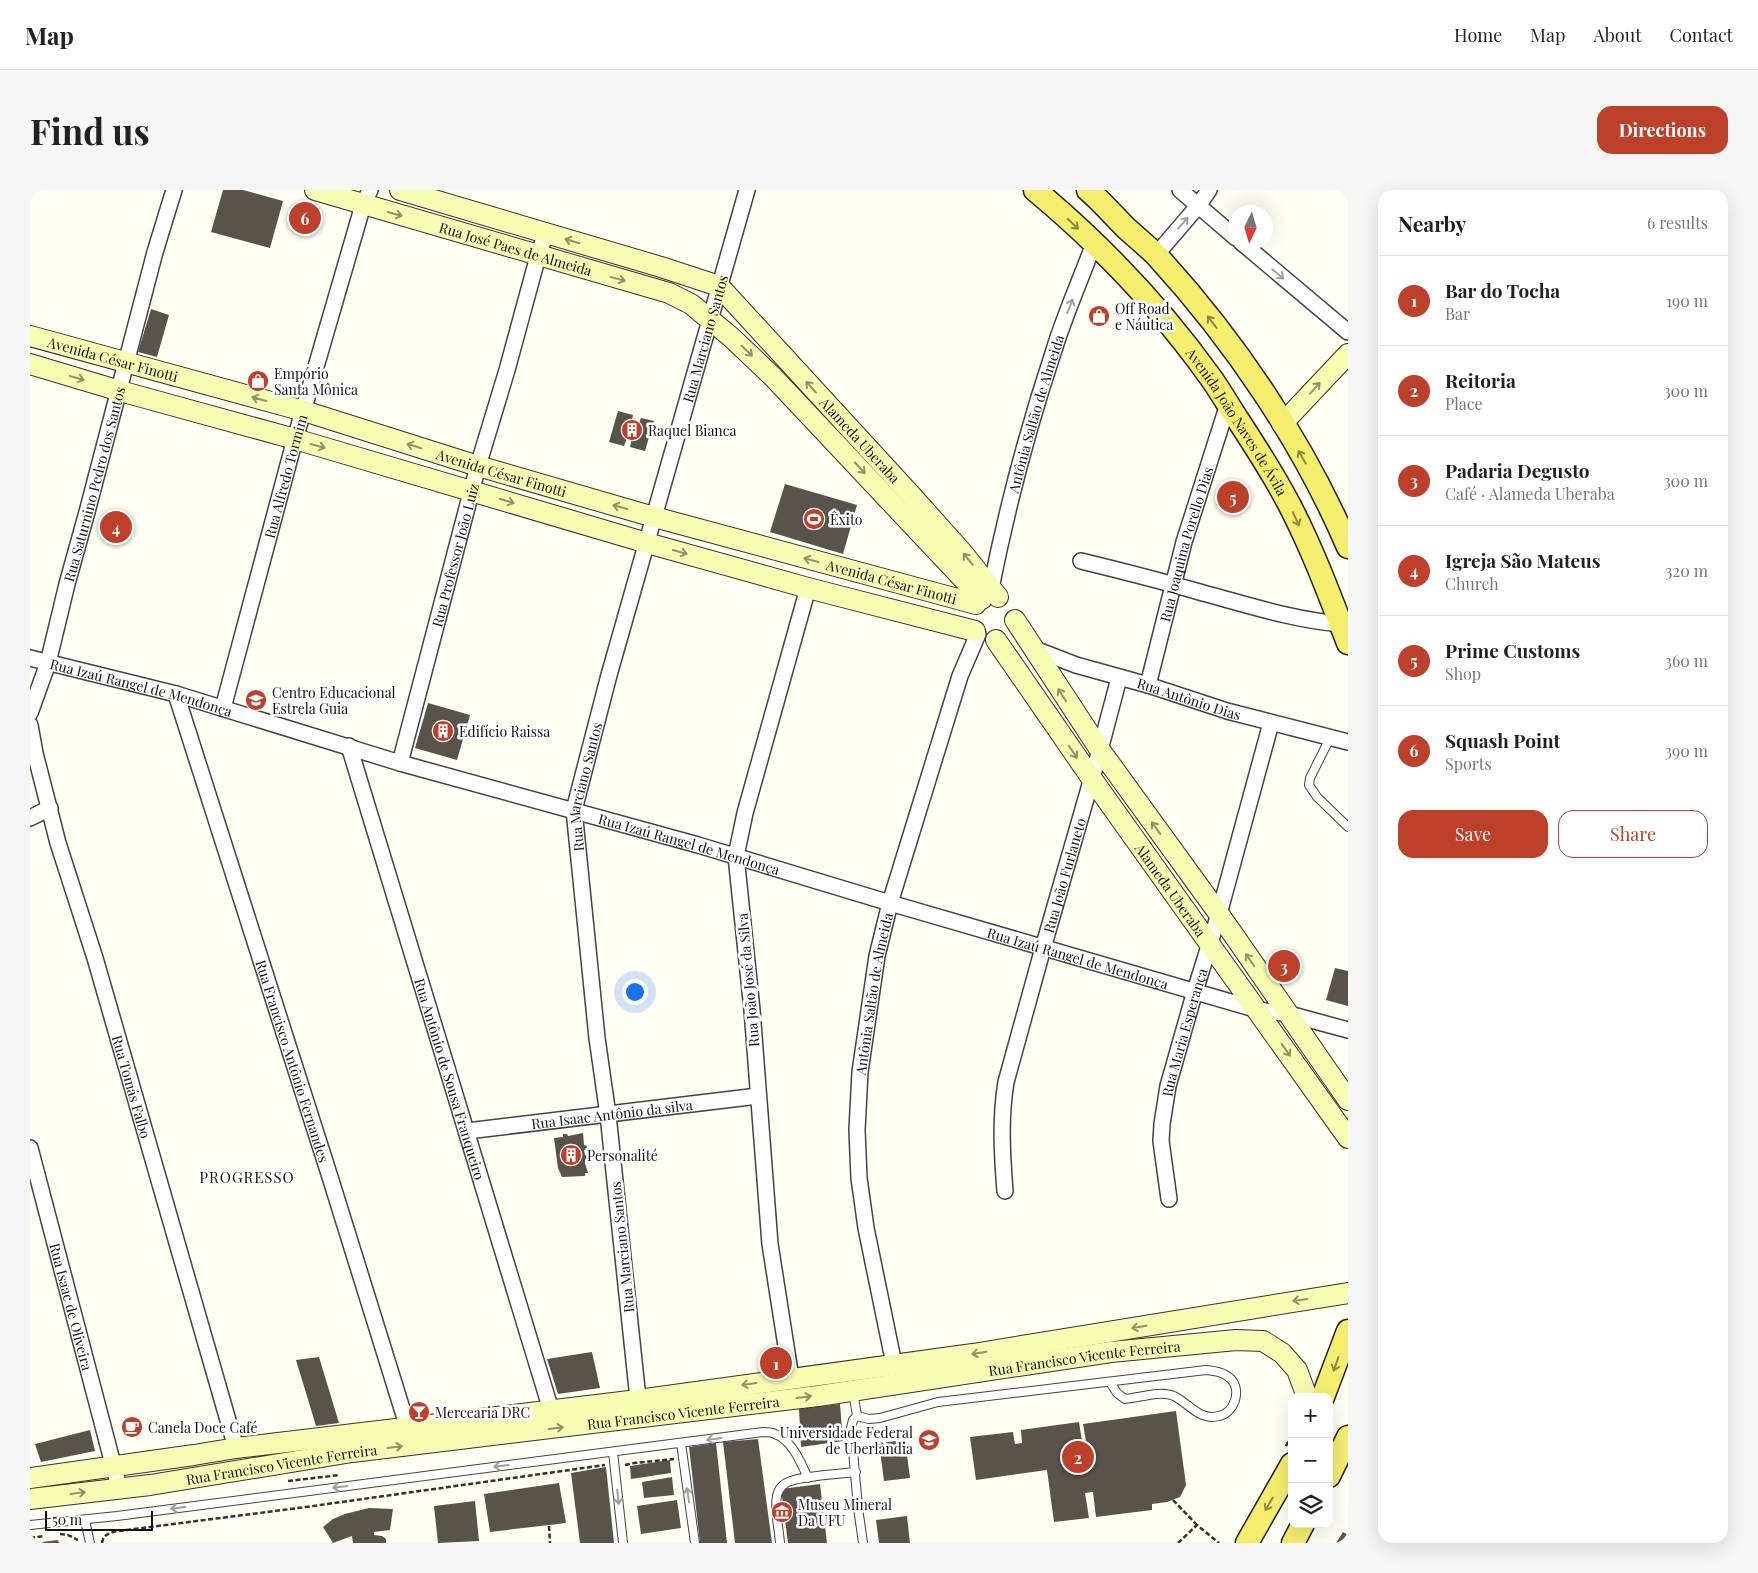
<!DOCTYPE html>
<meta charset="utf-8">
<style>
body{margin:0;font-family:"Playfair Display",serif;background:#f6f6f6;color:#202124}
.controls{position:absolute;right:15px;bottom:15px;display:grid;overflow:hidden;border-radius:10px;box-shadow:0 5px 20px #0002}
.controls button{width:45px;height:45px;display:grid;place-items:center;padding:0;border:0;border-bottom:1px solid #e0e0e0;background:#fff;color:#202124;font:25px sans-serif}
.compass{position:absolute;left:1198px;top:15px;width:45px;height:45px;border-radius:50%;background:#fff;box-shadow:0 5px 20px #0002;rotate:185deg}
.scale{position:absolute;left:15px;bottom:12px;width:108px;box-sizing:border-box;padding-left:5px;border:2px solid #101010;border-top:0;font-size:14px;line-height:18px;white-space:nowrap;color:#101010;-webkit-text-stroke:4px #fff;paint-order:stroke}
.you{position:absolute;left:604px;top:801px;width:18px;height:18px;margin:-12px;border:4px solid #fff;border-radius:50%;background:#1a73e8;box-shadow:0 0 0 8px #1a73e833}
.badge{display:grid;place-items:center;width:32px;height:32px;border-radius:50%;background:#bd402b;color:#fff;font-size:16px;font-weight:700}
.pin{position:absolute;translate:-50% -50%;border:2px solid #fff;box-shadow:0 1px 5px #0006}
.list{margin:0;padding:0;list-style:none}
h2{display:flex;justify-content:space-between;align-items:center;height:65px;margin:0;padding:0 20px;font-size:21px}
h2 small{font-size:16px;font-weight:400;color:#757577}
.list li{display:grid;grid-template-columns:32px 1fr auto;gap:15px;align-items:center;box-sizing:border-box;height:90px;padding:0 20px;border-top:1px solid #e0e0e0}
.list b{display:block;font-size:19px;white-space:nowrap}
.list p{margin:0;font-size:16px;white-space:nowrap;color:#757577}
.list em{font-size:16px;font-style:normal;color:#757577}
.actions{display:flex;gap:10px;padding:15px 20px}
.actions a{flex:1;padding:11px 0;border:1px solid #bd402b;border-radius:15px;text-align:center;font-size:18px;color:#bd402b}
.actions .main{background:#bd402b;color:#fff}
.icon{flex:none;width:28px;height:28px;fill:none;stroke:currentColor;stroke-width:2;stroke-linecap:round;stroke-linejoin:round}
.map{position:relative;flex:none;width:1318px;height:1353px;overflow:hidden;border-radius:15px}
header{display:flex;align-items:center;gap:30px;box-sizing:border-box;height:70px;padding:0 25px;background:#fff;border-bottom:1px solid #e0e0e0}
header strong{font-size:24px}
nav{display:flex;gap:28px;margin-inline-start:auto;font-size:18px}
.intro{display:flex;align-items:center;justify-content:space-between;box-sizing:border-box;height:120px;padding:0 30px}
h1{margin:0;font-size:35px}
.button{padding:12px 22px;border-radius:15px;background:#bd402b;color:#fff;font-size:18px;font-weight:700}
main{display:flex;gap:30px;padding:0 30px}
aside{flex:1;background:#fff;border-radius:15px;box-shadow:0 5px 20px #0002}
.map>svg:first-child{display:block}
.building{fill:#59534c}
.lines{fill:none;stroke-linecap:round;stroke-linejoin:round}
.lane-casing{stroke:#434343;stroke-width:10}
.street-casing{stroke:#434343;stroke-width:18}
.secondary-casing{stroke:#323232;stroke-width:22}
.primary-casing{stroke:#212121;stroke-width:25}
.path{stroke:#323232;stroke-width:2.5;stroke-dasharray:5 2.5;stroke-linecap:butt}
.lane{stroke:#fff;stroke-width:8}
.street{stroke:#fff;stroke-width:15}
.secondary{stroke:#f6fcb1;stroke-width:20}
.primary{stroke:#f4ed6e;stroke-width:22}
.oneway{stroke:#8e9269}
.oneway2{stroke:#9f9f9f}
.oneway3{stroke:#8d8a44}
.labels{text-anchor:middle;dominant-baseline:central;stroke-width:5;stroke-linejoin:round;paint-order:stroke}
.street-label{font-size:14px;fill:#101010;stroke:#fff}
.poi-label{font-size:14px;fill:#101010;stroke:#fff;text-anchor:start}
.neighbourhood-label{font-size:15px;letter-spacing:1px;fill:#101010;stroke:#fff}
</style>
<header>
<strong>Map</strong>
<nav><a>Home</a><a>Map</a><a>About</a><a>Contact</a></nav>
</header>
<div class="intro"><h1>Find us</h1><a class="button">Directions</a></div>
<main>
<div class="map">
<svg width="1318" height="1353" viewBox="0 0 1318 1353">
<rect width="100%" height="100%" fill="#fffff3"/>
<path class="building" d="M193,0H213L253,11L240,58L181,42Z
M121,119L139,125L127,167L108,162Z
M588,221L603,225L601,235L607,237L611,228L624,231L615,261L600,257L603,244L599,243L594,256L579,252Z
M755,294L827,315L813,364L740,342Z
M398,513L440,525L427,570L385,558Z
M1305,778L1318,781V816L1296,810Z
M553,943L554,955L557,956V960H554L555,965L558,966V970H556L555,973L558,983H555V986L532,987L528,978L524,948L533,947V944H537L538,946Z
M562,1162L570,1198L528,1204L517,1169Z
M289,1167L309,1233L286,1236L266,1170Z
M810,1214L813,1251L771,1257L769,1219Z
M1146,1221L1156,1295L1150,1307L1137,1312L1122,1314V1320L1066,1327L1063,1302L1055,1303L1059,1328L1024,1332L1017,1280L946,1290L940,1247L983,1242L985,1254L992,1253L991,1240L1049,1232L1052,1251H1056L1053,1234Z
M60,1240L65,1261L11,1272L5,1254Z
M728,1249L742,1353H705L693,1252Z
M875,1250L880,1288L854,1291L849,1253Z
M686,1253L697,1353H670L659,1257Z
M640,1270L641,1283L601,1289L600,1276Z
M576,1277L584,1353H550L541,1283Z
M642,1287L644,1305L614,1308L612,1292Z
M529,1293L536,1333L460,1342L454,1304Z
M790,1294L797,1353H758L751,1299Z
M647,1310L651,1338L611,1344L607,1316Z
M445,1311L449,1351L408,1353L404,1316Z
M339,1318L363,1319L360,1340L344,1342V1345L352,1346L356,1349V1353H323L322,1346L303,1353L293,1337L303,1329L315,1324Z
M877,1326L880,1353H849L846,1330Z
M1313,1342L1318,1345V1353H1306Z
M28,1350L29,1353H12V1352Z"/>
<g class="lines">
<g class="lane-casing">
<path id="lane" d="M1300,548L1280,588L1279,595L1287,607L1318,637
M823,1201L827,1226
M651,1253L665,1353
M583,1262L593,1353
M55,1330L60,1353
M0,1335L87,1326L733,1242C737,1242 742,1242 745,1244C762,1250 771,1273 778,1288
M750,1353C749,1338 744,1320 747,1306C748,1301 751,1296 756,1293C767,1286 810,1284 826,1282
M833,1353L828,1318L821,1238L823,1230L827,1226L839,1229L850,1228L908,1212L1176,1180C1185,1181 1194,1182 1201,1189C1212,1201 1204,1223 1189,1226C1169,1231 1160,1214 1144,1206C1130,1200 1109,1208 1095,1209L1087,1203L1080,1192"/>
</g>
<g class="street-casing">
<g id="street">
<path d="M1150,0L1206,48"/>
<path d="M1211,52L1318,142"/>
<path d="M1126,65L1168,16L1179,0"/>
<path d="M1051,371C1092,381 1132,391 1173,403C1218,415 1263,430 1311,434"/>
<path id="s1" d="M961,398C977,318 998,238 1024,160C1035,124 1051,89 1064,53"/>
<path id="s2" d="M1002,458L1046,475L1118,495L1197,521L1318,552"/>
<path id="s3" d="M0,468L146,504L370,573L668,655L860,713L1228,820L1259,824L1318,840"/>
<path id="s4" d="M1118,495L1154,352L1198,214"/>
<path id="s5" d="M146,504L300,987L378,1238"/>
<path id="s6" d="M193,518L265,249L333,15L340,0"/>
<path id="s7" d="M0,523L18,473L37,394L57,322L125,62L144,0"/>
<path id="s8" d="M0,535L5,563L28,653L65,768L206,1258"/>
<path id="s9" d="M319,556L521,1220"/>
<path id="s10" d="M370,573L448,276L477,180L508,66L516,43"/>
<path d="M0,628L20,618"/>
<path id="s11" d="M437,941L728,906"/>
<path id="s12" d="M0,958L89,1297"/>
<path id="s13" d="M975,1001C972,964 970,928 976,892L1013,758L1070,560L1089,488"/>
<path id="s14" d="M1139,1009L1131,951L1132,934L1138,896L1165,801L1189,724L1241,533"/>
<path id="s15" d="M864,1174L836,1038L829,988L827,940L830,882L847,766L860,713L930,486L948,444"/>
<path d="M761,1188L740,1054L722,820L706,666L715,623L778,398"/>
<path id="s16" d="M609,1218L578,925L567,848L544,620L579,485L717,0"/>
</g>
</g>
<g class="secondary-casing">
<g id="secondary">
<path id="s17" d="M285,0L639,103L661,114L701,147L743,187L952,409"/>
<path id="s18" d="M370,0L631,77L689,96L881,305L932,362L968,407"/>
<path id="s19" d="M0,146L274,221L448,276L624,327L946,414"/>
<path d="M0,174L90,201L265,249L617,353L778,398L945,441"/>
<path d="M1252,234L1318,164"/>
<path d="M985,430L1070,560L1189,724L1318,910"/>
<path id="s20" d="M966,450L1062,589L1318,948"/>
<path d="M0,1288L164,1265L206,1258L608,1210L943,1164L1318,1103"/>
<path id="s21" d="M0,1309L120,1295L322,1262L788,1206L1081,1162L1206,1150L1233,1151L1252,1163L1267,1180L1277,1207"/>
</g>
</g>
<g class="primary-casing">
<g id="primary">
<path id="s22" d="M1005,0C1071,55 1131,118 1181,188C1191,202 1200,218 1210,233C1227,259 1244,285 1259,314C1282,358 1300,406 1318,453"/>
<path d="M1058,0C1072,12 1083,25 1096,38C1106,47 1117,56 1127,66C1204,150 1273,252 1318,357"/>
<path d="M1293,1207L1318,1141"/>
<path d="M1299,1286L1318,1247"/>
<path d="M1217,1353L1262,1274"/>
<path d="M1263,1353L1273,1334"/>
</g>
</g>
<path class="path" d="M1256,1256L1262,1244
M595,1275L604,1273L644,1269
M258,1291L310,1285
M1143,1310L1167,1335
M519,1336L520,1353
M30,1344L38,1345L48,1350
M0,1348L15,1346
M72,1353C73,1344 81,1342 89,1341L276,1317L575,1275
M1148,1353L1167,1335L1189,1353"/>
<use href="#lane" class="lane"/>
<use href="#street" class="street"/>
<use href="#secondary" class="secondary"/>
<use href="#primary" class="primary"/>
</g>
<defs><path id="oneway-shaft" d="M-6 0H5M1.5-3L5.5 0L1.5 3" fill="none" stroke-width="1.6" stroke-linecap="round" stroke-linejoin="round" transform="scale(1.25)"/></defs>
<g class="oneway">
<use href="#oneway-shaft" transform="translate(365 24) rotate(16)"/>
<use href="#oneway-shaft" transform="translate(542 51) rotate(-163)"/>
<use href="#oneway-shaft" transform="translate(588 89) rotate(15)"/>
<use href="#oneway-shaft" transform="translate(717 161) rotate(44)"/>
<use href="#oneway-shaft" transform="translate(47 188) rotate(16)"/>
<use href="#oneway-shaft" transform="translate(781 197) rotate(-132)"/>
<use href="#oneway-shaft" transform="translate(1285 198) rotate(-48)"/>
<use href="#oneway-shaft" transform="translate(229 209) rotate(-165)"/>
<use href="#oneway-shaft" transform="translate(288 256) rotate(16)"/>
<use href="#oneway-shaft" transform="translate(384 256) rotate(-162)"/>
<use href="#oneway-shaft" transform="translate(830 278) rotate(47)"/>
<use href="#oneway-shaft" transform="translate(477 311) rotate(17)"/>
<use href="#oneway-shaft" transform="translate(590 317) rotate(-164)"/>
<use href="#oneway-shaft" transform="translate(650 362) rotate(16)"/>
<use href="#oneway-shaft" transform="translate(938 369) rotate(-129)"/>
<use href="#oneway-shaft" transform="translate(781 370) rotate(-165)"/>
<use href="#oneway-shaft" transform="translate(1032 505) rotate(-123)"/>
<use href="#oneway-shaft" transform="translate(1043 562) rotate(56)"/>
<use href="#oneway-shaft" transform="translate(1126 638) rotate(-125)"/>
<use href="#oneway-shaft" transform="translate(1220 770) rotate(-124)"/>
<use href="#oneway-shaft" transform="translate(1256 860) rotate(55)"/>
<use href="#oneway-shaft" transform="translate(1270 1110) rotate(172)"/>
<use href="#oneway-shaft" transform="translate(1109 1137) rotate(170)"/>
<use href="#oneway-shaft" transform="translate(949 1163) rotate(171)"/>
<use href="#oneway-shaft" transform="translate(719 1194) rotate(172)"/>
<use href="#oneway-shaft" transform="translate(774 1207) rotate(-7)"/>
<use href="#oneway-shaft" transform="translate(526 1238) rotate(-7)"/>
<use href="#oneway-shaft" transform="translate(365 1257) rotate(-7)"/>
<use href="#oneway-shaft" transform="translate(48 1303) rotate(-8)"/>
</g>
<g class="oneway2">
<use href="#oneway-shaft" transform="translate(1153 33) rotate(-49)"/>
<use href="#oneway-shaft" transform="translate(1248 84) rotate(40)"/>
<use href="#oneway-shaft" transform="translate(1040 116) rotate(-69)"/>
<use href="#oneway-shaft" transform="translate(684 1249) rotate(172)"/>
<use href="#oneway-shaft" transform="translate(471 1276) rotate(173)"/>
<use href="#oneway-shaft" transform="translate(310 1297) rotate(173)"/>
<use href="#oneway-shaft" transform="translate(658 1305) rotate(-98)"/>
<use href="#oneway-shaft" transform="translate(588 1307) rotate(84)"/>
<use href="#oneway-shaft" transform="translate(148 1318) rotate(173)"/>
</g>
<g class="oneway3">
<use href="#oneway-shaft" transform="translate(1043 34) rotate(44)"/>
<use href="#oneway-shaft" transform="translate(1182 132) rotate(-128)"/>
<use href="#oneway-shaft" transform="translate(1272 267) rotate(-120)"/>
<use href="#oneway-shaft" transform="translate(1266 329) rotate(65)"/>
<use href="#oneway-shaft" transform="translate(1306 1174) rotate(110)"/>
<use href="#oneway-shaft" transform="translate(1239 1314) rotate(120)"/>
</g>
<defs>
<g id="shop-disc" transform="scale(1.125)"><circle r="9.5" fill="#bd402b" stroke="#fff"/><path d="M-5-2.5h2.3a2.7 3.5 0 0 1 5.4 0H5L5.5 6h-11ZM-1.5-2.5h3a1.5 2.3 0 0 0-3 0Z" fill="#fff"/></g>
<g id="building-disc" transform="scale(1.125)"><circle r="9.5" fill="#bd402b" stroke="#fff"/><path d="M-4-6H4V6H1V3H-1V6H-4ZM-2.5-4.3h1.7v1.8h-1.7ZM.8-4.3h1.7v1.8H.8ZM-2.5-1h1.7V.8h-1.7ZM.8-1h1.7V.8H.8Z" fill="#fff"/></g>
<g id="stadium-disc" transform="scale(1.125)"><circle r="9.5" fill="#bd402b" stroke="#fff"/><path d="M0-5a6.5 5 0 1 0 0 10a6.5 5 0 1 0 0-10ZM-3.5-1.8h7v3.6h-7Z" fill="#fff"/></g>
<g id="school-disc" transform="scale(1.125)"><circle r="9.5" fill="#bd402b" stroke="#fff"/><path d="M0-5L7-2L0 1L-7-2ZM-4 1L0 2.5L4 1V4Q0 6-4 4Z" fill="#fff"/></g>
<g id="bar-disc" transform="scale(1.125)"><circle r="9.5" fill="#bd402b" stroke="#fff"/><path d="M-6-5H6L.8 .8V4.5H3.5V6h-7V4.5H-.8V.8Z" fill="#fff"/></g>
<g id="cafe-disc" transform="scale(1.125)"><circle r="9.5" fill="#bd402b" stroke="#fff"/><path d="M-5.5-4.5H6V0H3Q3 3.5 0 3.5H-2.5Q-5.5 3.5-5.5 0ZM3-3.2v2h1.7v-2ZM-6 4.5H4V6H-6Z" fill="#fff"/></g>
<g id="university-disc" transform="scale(1.125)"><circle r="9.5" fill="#bd402b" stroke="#fff"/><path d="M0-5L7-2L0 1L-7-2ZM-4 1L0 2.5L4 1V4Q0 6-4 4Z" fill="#fff"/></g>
<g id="museum-disc" transform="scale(1.125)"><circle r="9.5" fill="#bd402b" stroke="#fff"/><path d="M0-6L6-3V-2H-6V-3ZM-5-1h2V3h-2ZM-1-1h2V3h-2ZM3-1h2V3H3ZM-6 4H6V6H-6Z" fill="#fff"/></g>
</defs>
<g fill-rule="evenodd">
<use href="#shop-disc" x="1069" y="126"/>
<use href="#shop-disc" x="228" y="191"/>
<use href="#building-disc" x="602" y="240"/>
<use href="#stadium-disc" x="784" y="329"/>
<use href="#school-disc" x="226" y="510"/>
<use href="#building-disc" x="413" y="541"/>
<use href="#building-disc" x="541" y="965"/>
<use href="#bar-disc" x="389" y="1222"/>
<use href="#cafe-disc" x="102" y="1237"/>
<use href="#university-disc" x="899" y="1250"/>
<use href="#museum-disc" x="752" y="1322"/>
</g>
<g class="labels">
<g class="street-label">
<text stroke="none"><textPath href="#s17" startOffset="209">Rua José Paes de Almeida</textPath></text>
<text stroke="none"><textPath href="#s16" startOffset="1091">Rua Marciano Santos</textPath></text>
<text stroke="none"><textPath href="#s19" startOffset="86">Avenida César Finotti</textPath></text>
<text stroke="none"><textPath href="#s1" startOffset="180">Antônia Saltão de Almeida</textPath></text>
<text stroke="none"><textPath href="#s22" startOffset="309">Avenida João Naves de Ávila</textPath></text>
<text stroke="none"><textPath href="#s18" startOffset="542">Alameda Uberaba</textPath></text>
<text stroke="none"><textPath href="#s19" startOffset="491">Avenida César Finotti</textPath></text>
<text stroke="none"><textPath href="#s6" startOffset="240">Rua Alfredo Tormim</textPath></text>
<text stroke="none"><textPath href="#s7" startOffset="238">Rua Saturnino Pedro dos Santos</textPath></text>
<text stroke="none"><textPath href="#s4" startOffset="146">Rua Joaquina Porello Dias</textPath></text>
<text stroke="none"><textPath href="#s10" startOffset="215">Rua Professor João Luiz</textPath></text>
<text stroke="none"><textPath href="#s19" startOffset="896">Avenida César Finotti</textPath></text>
<text stroke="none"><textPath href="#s3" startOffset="115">Rua Izaú Rangel de Mendonça</textPath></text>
<text stroke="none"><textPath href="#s2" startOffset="165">Rua Antônio Dias</textPath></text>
<text stroke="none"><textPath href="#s16" startOffset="626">Rua Marciano Santos</textPath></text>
<text stroke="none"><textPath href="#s3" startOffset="685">Rua Izaú Rangel de Mendonça</textPath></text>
<text stroke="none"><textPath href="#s13" startOffset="324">Rua João Furlaneto</textPath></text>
<text stroke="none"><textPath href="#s20" startOffset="305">Alameda Uberaba</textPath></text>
<text stroke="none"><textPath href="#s3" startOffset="1090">Rua Izaú Rangel de Mendonça</textPath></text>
<text transform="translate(718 790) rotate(-95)">Rua João José da Silva</text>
<text stroke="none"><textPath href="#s15" startOffset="375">Antônia Saltão de Almeida</textPath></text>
<text stroke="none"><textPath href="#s14" startOffset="170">Rua Maria Esperança</textPath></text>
<text stroke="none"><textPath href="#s5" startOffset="385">Rua Francisco Antônio Fernandes</textPath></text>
<text stroke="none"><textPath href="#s9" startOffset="348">Rua Antônio de Sousa Franqueiro</textPath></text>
<text stroke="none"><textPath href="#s8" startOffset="376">Rua Tomás Falbo</textPath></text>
<text stroke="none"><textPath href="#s11" startOffset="146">Rua Isaac Antônio da silva</textPath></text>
<text transform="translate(592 1057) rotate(-96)">Rua Marciano Santos</text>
<text stroke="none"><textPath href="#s12" startOffset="164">Rua Isaac de Oliveira</textPath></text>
<text stroke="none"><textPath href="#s21" startOffset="1064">Rua Francisco Vicente Ferreira</textPath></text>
<text stroke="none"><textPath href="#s21" startOffset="659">Rua Francisco Vicente Ferreira</textPath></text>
<text stroke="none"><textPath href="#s21" startOffset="254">Rua Francisco Vicente Ferreira</textPath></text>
</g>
<g class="poi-label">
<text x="1085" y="118">Off Road<tspan x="1085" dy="16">e Náutica</tspan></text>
<text x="244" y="183">Empório<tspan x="244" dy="16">Santa Mônica</tspan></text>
<text x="618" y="240">Raquel Bianca</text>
<text x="800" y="329">Êxito</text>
<text x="242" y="502">Centro Educacional<tspan x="242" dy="16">Estrela Guia</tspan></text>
<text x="429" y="541">Edifício Raissa</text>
<text x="557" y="965">Personalité</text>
<text x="405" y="1222">Mercearia DRC</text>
<text x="118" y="1237">Canela Doce Café</text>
<text x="883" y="1242" text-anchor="end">Universidade Federal<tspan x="883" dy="16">de Uberlândia</tspan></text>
<text x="768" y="1314">Museu Mineral<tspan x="768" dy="16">Da UFU</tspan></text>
</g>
<g class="neighbourhood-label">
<text x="217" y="987">PROGRESSO</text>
</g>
</g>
</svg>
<div class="controls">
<button>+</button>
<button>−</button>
<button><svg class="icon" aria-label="layers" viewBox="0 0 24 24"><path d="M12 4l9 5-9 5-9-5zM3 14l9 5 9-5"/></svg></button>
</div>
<svg class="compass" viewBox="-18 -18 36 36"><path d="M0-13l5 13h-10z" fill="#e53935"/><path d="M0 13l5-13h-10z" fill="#757577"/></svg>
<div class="scale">50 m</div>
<div class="you"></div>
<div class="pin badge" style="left:746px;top:1173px">1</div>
<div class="pin badge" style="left:1048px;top:1267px">2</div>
<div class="pin badge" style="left:1254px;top:776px">3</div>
<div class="pin badge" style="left:86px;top:337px">4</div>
<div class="pin badge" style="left:1203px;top:307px">5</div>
<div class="pin badge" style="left:275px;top:28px">6</div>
</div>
<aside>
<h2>Nearby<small>6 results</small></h2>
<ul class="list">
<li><span class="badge">1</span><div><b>Bar do Tocha</b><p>Bar</p></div><em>190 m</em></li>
<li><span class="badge">2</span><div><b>Reitoria</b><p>Place</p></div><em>300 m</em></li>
<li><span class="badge">3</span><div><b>Padaria Degusto</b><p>Café · Alameda Uberaba</p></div><em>300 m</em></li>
<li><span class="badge">4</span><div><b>Igreja São Mateus</b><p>Church</p></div><em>320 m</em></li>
<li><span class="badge">5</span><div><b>Prime Customs</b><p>Shop</p></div><em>360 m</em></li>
<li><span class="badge">6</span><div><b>Squash Point</b><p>Sports</p></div><em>390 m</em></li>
</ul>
<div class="actions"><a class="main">Save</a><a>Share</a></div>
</aside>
</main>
